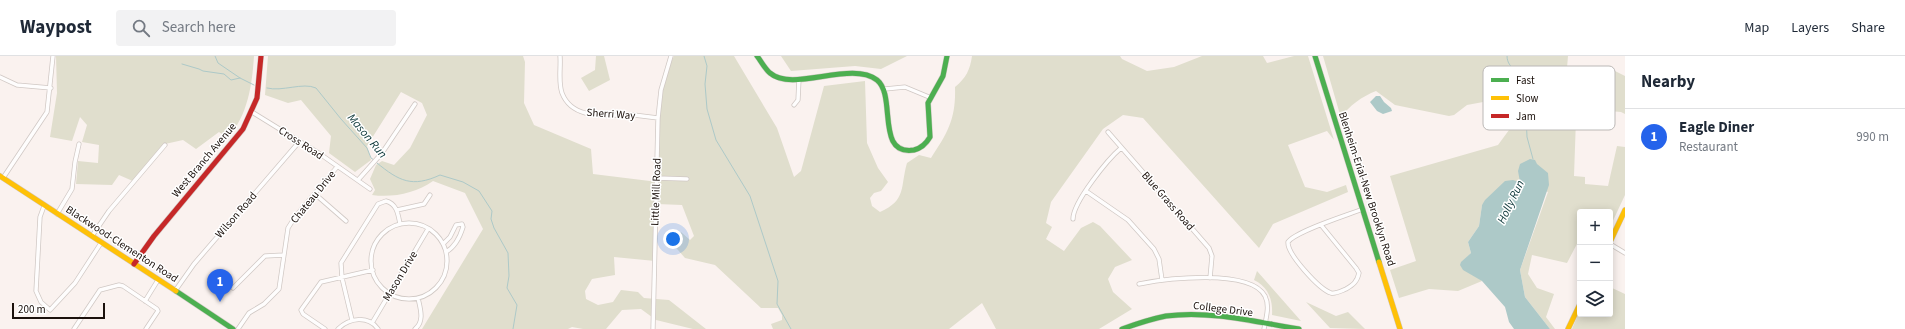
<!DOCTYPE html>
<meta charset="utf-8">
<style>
body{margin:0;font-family:"Source Sans 3",sans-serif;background:#f2f2f3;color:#1f2937}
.controls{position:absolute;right:12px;bottom:12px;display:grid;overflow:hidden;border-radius:4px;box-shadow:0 2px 10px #0003}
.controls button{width:36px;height:36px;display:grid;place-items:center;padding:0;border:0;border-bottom:1px solid #e0e1e3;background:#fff;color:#1f2937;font:20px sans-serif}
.scale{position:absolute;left:12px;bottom:10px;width:93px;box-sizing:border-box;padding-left:4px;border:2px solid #1b110c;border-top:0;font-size:11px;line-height:14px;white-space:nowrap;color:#1b110c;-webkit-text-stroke:3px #fff;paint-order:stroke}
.you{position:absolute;left:673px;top:183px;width:14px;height:14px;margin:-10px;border:3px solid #fff;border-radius:50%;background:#1a73e8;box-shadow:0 0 0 6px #1a73e833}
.badge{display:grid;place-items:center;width:26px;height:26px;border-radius:50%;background:#2563eb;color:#fff;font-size:13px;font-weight:700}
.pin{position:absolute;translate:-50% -33px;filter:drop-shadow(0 1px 2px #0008)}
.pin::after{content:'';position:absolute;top:21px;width:14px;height:12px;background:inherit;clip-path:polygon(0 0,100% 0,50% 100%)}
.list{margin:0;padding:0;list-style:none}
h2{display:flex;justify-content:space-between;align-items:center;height:52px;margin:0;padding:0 16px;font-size:17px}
h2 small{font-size:13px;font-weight:400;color:#747a83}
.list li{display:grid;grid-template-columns:26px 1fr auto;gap:12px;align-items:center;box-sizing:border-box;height:56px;padding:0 16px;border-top:1px solid #e0e1e3}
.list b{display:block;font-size:15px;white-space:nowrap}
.list p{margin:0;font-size:13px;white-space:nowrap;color:#747a83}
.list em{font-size:13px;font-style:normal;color:#747a83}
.icon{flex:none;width:22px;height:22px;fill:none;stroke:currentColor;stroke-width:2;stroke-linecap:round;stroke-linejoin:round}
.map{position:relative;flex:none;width:1625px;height:273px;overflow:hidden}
header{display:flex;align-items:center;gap:24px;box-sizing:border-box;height:56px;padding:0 20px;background:#fff;border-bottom:1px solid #e0e1e3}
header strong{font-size:19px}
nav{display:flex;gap:22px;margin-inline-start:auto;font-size:14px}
.search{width:280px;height:36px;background:#f2f2f3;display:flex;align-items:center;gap:10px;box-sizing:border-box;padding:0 14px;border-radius:4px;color:#747a83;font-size:15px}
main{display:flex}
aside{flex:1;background:#fff}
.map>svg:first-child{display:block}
.green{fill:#e0decd}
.water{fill:#adc9c8}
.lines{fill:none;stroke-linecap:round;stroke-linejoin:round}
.stream{stroke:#adc9c8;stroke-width:1}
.street-casing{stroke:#d0c8c4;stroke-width:5}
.fast-casing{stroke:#d0c8c4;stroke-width:6}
.slow-casing{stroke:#d0c8c4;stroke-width:6}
.jam-casing{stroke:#d0c8c4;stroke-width:6}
.street{stroke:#fefdfd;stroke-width:3.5}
.fast{stroke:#4caf50;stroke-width:5}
.slow{stroke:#ffc107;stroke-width:5}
.jam{stroke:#c62828;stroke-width:5}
.labels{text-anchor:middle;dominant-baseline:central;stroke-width:3;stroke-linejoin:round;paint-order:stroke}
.street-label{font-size:11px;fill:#1b110c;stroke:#fff}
.water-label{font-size:12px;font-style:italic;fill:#0b3638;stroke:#fff}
.key{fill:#fff;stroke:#bbb8b6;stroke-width:1}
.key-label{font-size:11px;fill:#1b110c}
</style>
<header>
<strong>Waypost</strong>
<div class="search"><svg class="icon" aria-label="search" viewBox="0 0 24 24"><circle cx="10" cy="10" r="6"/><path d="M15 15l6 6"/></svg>Search here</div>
<nav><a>Map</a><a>Layers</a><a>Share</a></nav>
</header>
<main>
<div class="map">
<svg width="1625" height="273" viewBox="0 0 1625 273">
<rect width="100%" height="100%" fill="#faf2ef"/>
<path class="green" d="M56,0H254C252,30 248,58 228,82L219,76L196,93L183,84L165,88L135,126L119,119L112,129L76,128L78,105L98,107L99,89L82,86L87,69L80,61L72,85L50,81L57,37Z
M268,0H523L525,6L524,47L534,69L591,93L593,118L658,126L661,27L674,0H734L777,72L794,121L801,115L824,30L865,25L867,87L878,112L888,126L881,135L874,137L870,142L872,150L880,156C907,144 900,131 907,107L919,99L931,102C948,76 956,63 955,31C966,22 970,14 972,0H1120L1122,3L1147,15L1174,11L1202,0H1263L1267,7L1294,0H1308L1334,84L1327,75L1288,89L1305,131L1327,136L1346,129L1348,136L1273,168L1259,192L1143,62L1123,59L1103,73L1051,146L1046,167L1052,171L1046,183L1064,195L1081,172L1093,166L1100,170L1132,204L1115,211L1108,223L1113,236L1132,253L1099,273H996L982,247L949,273H773L771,268L782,264V259L778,252H761L715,209L685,202L671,186L681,176L690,184L694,180L682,149L657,148L655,205L614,201L615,219L592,223L585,235L586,243L598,249L613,246L621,234L638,236L644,242L669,244L706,273H693L656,264L641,253L622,254L606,273H583L572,271L568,273H422L483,173L465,137L433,125C416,137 393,142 372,139L375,134L370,123L376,109L382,105L394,109L410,92L427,59L422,47L401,36L367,90L371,104L355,116L329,97L331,80L301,44L288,47L265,39Z
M596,0H604L610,24L589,35L581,22L595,14Z
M781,0H907L881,13L855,10L791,15Z
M1323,0H1568L1567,12L1600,28L1609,12L1625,20V58L1621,56L1584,53L1576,63L1574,120L1585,121V128L1608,130L1617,90L1625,91V139L1610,171V156H1580V187L1578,186L1567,207L1532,199L1528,218L1537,232L1554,238L1546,261L1555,273H1550L1525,241L1520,214L1548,136L1520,127L1482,149L1479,170L1468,186L1471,197L1461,207L1482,225L1458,235L1429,233L1399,242L1390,214L1416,205L1390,120L1498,89L1509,74L1508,59L1494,44L1467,49L1454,59L1449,60L1395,49L1376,35C1363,40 1348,50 1341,62Z
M1257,215L1301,265L1272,259C1273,243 1268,231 1254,224Z
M1610,231L1625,238V273H1572L1580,254V258H1610Z
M1306,246L1336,260L1348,256L1365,273L1330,272Z"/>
<path class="water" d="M1376,40H1380L1384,46L1391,52L1392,55L1383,58L1377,55L1370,46Z
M1530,103L1535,104L1537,108L1548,117L1549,129L1520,214L1525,241L1550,273H1514L1509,266L1505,251L1482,225L1463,214L1460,209L1461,206L1471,197L1468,186L1479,170L1482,149L1485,144L1505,125L1513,124L1520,126L1518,115L1520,108Z"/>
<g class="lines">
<path class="stream" d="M215,0L218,7L240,22L254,29
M704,0L707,10L705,28L707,53L716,84L750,140L778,225L777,248L791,273
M1507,0C1507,7 1511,12 1518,15L1522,14L1524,16L1527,81L1533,103
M182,8L199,13L203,15L224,18L231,24L240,22
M267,32C282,36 303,26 316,32L341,63L367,92L371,102L374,104
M377,107C399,125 412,132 440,119L463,126L479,135L492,155L491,163L494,172L508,197L509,220L507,232L517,249L513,273"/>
<g class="street-casing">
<path id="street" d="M560,0C561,11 558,26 562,37C573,66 610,58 634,59C642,60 650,61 658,62
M0,21L17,29L51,32
M885,33L905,31L929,41
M794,49L798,44L799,23
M252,56L320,98L370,133
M1108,76L1209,192L1212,200L1210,222
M3,122L47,56L53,0
M657,122L687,123
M358,124L382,97L415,48
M1086,135L1128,164L1154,193L1159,203L1162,224
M315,138L346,165
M44,150L40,161L36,235L41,246L50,254L75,227L101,187
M397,154L424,148L430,139
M57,158L72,133L75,106L79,88
M1073,163C1073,146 1108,103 1121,92
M371 205a38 38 0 1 1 76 0a38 38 0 1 1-76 0Z
M1321,169L1356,212L1359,217C1357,226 1353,229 1346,233C1341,235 1336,238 1331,237C1319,233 1287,198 1288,186C1296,175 1348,159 1363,153
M92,180L109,155L165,89
M443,188L450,181L456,169L462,168L463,171C460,181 455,191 446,196
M1610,188L1625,197
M1139,228C1165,223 1250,212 1265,240C1270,250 1266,262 1264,273
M233,232L265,200L284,199
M175,235L194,208L299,86
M145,245L158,224
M352,264L342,222L341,207L378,148L386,145C397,148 398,158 400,168
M372,267L428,173
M74,273L100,234L119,229L123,230L157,253L158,255L146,273
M238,273L249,257L264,248L279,233L288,172L295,161L337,111
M325,273L303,258L301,254L321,226L373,214
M338,273C349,262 368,259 378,273
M415,273C425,265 420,252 418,242
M653,273L658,62L661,34L671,0"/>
</g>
<g class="fast-casing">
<path id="fast" d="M757,0C761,5 765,13 770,17C793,37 851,4 877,24C897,40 875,100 914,94C922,92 926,88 930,81L928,47L943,20L947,0
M1315,0L1379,206
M176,235L233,273
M1122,273C1136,268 1151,263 1166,260C1210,254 1256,266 1299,273"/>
</g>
<g class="slow-casing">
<path id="slow" d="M0,120L176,235
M1610,186L1625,154
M1379,206L1400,273
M1568,273L1580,248"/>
</g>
<g class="jam-casing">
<path id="jam" d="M134,208L154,180L243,73L257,42L261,0"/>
</g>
<use href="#street" class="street"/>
<use href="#fast" class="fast"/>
<use href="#slow" class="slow"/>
<use href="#jam" class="jam"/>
</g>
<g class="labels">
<g class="street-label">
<text transform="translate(611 58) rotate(4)">Sherri Way</text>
<text transform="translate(301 87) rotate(33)">Cross Road</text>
<text transform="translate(204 104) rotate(-50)">West Branch Avenue</text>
<text transform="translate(1367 133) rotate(72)">Blenheim-Erial-New Brooklyn Road</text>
<text transform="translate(656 136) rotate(-88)">Little Mill Road</text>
<text transform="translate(313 141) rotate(-51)">Chateau Drive</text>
<text transform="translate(1168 145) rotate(49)">Blue Grass Road</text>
<text transform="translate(236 159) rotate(-49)">Wilson Road</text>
<text transform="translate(122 188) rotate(33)">Blackwood-Clementon Road</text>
<text transform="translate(400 220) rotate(-59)">Mason Drive</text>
<text transform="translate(1223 253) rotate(7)">College Drive</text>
</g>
<g class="water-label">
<text transform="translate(367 80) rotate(50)">Mason Run</text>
<text transform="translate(1511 146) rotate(-64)">Holly Run</text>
</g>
</g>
<rect x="1483" y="10" width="132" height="64" rx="6" class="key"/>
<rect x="1491" y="22" width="18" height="4" fill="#4caf50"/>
<rect x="1491" y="40" width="18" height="4" fill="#ffc107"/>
<rect x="1491" y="58" width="18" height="4" fill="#c62828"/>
<g class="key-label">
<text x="1516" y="28">Fast</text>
<text x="1516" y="46">Slow</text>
<text x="1516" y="64">Jam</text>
</g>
</svg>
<div class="controls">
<button>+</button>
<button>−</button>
<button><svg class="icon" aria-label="layers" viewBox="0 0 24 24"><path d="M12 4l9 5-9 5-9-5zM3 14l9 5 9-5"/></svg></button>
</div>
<div class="scale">200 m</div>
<div class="you"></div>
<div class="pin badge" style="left:220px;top:246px">1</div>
</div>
<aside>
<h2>Nearby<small></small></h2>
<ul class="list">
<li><span class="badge">1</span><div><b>Eagle Diner</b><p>Restaurant</p></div><em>990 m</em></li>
</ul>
</aside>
</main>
